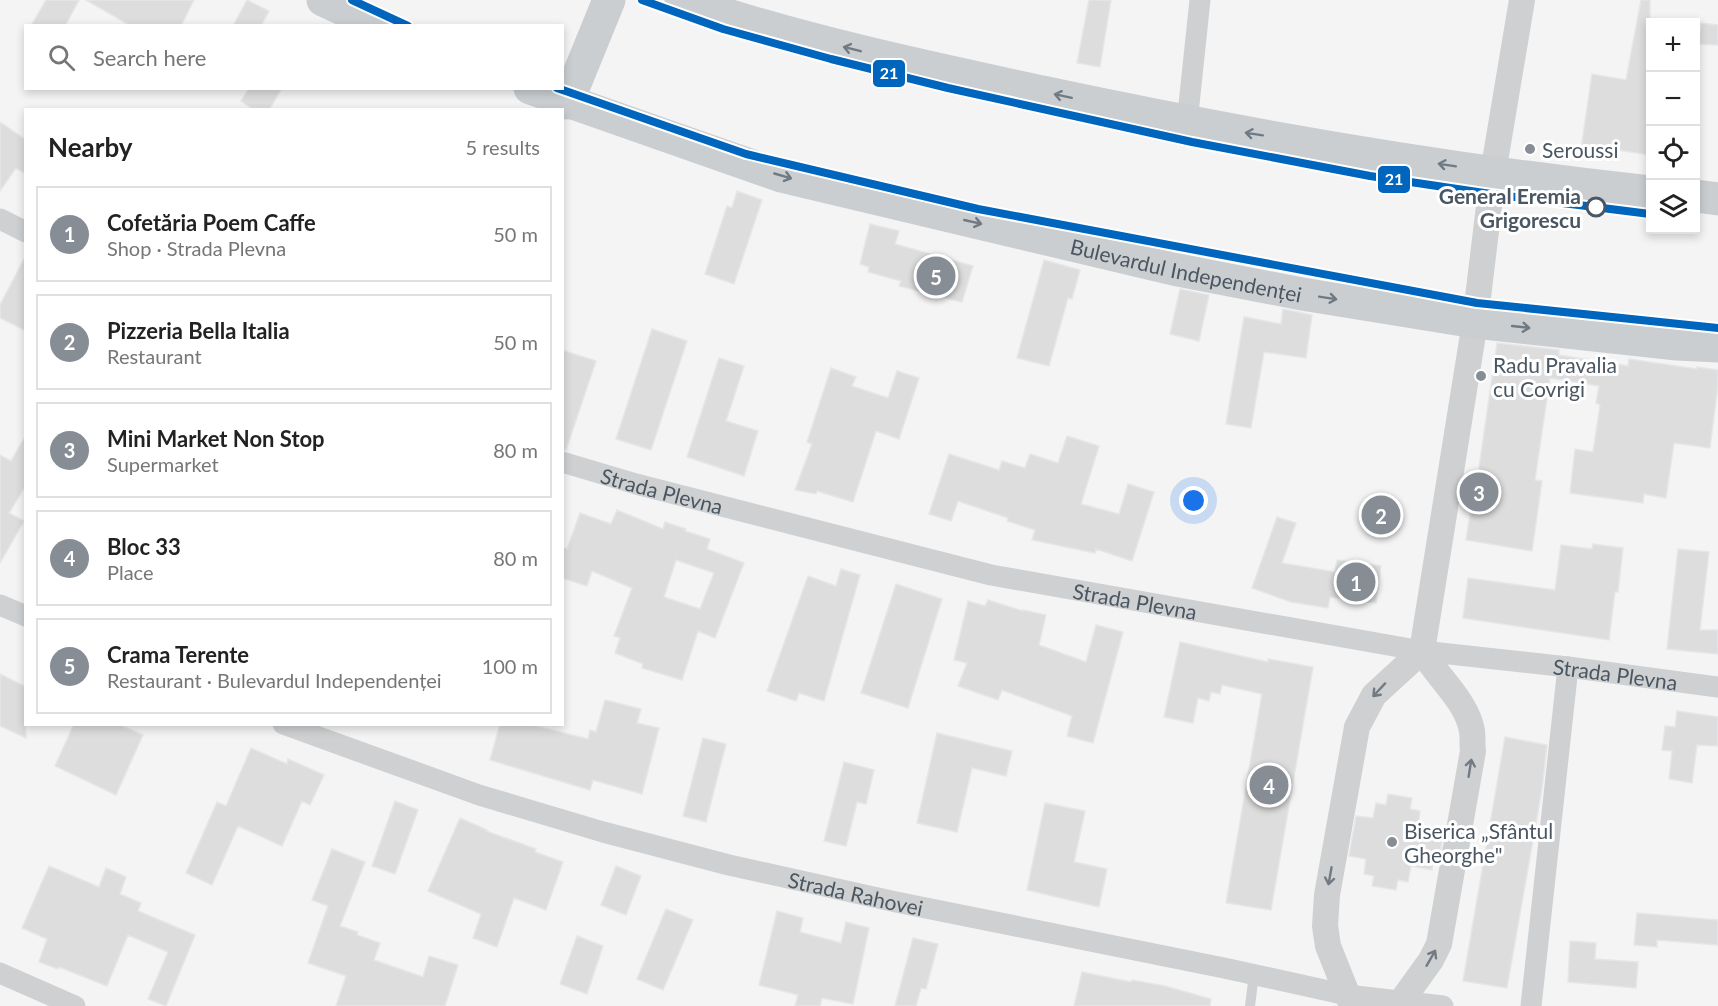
<!DOCTYPE html>
<meta charset="utf-8">
<style>
body{margin:0;font-family:Lato,sans-serif;background:#f2f2f2;color:#222}
.controls{position:absolute;right:18px;top:18px;display:grid;overflow:hidden;border-radius:0px;box-shadow:0 3px 9px #0003}
.controls button{width:54px;height:54px;display:grid;place-items:center;padding:0;border:0;border-bottom:2px solid #e0e0e0;background:#fff;color:#222;font:30px sans-serif}
.you{position:absolute;left:1194px;top:501px;width:21px;height:21px;margin:-15px;border:4px solid #fff;border-radius:50%;background:#1a73e8;box-shadow:0 0 0 9px #1a73e833}
.badge{display:grid;place-items:center;width:39px;height:39px;border-radius:50%;background:#868d94;color:#fff;font-size:20px;font-weight:700}
.pin{position:absolute;translate:-50% -50%;border:3px solid #fff;box-shadow:0 2px 6px #0006}
.list{margin:0;padding:0;list-style:none}
h2{display:flex;justify-content:space-between;align-items:center;height:78px;margin:0;padding:0 24px;font-size:26px}
h2 small{font-size:20px;font-weight:400;color:#767676}
.list li{display:grid;grid-template-columns:39px 1fr auto;gap:18px;align-items:center;box-sizing:border-box;height:96px;margin:0 12px 12px;padding:0 12px;border:2px solid #e0e0e0;border-radius:0px}
.list b{display:block;font-size:22px;white-space:nowrap}
.list p{margin:0;font-size:20px;white-space:nowrap;color:#767676}
.list em{font-size:20px;font-style:normal;color:#767676}
.icon{flex:none;width:33px;height:33px;fill:none;stroke:currentColor;stroke-width:2;stroke-linecap:round;stroke-linejoin:round}
.map{position:relative;flex:none;width:1718px;height:1006px;overflow:hidden}
.search{position:absolute;background:#fff;box-shadow:0 3px 9px #0003;left:24px;top:24px;width:540px;height:66px;display:flex;align-items:center;gap:15px;box-sizing:border-box;padding:0 21px;border-radius:0px;color:#767676;font-size:22px}
.panel{position:absolute;background:#fff;box-shadow:0 3px 9px #0003;left:24px;top:108px;width:540px;height:618px;border-radius:0px}
.map>svg:first-child{display:block}
.building{fill:#ddddde;stroke:#e5e6e7;stroke-width:1.5;fill-rule:evenodd}
.lines{fill:none;stroke-linecap:round;stroke-linejoin:round}
.service{stroke:#ced0d2;stroke-width:10}
.minor{stroke:#ced0d2;stroke-width:21}
.tertiary{stroke:#ced0d2;stroke-width:26}
.primary{stroke:#caced1;stroke-width:33}
.tram-1-casing{stroke:#fff;stroke-width:12}
.tram-1{stroke:#0065bd;stroke-width:8}
.oneway{stroke:#707a83}
.oneway2{stroke:#727b83}
.poi-dot{fill:#868d94;stroke:#fff;stroke-width:2}
.stop-dot{fill:#fff;stroke:#4a5661;stroke-width:3}
.labels{text-anchor:middle;dominant-baseline:central;stroke-width:6;stroke-linejoin:round;paint-order:stroke}
.poi-label{font-size:21px;fill:#4a5661;stroke:#fff;text-anchor:start}
.stop-label{font-size:21px;font-weight:bold;fill:#4a5661;stroke:#fff;text-anchor:end}
.street-label{font-size:21px;fill:#4a5661;stroke:#fff}
.line-badge{stroke:#fff;stroke-width:2}
.badge-label{font-size:16px;text-anchor:middle;font-weight:bold;fill:#fff}
</style>
<div class="map">
<svg width="1718" height="1006" viewBox="0 0 1718 1006">
<rect width="100%" height="100%" fill="#f4f4f4"/>
<path class="building" d="M46,0H79L65,26H31Z
M86,0H194L181,26H131Z
M247,0L269,11L261,26H233Z
M1089,0H1111L1100,67L1077,63Z
M1641,0H1650V142L1649,155L1605,148V153L1581,149L1592,74L1626,80Z
M1701,23L1718,25V45L1699,44Z
M249,88H282L269,110H254L241,101Z
M0,122L26,140V174L16,168L0,191Z
M737,191L762,200L734,284L705,274L727,206L732,208Z
M870,224L899,231L895,244L973,266L962,302L899,286L901,281L868,272L869,267L860,264Z
M26,255V331L0,318V305Z
M1044,260L1080,270L1072,299L1068,298L1049,366L1017,358Z
M1180,289L1209,295L1199,341L1170,334Z
M1283,309L1312,315L1306,358L1264,352L1251,428L1226,424L1244,317L1281,324Z
M652,329L687,341L651,450L616,439Z
M1497,343L1559,350V355L1628,366L1629,359L1697,369V367L1718,370V385L1710,448L1674,443L1666,498L1644,494L1643,503L1570,493L1575,449L1593,452L1600,405L1596,403L1599,386L1550,378L1535,480L1542,481L1532,551L1466,540L1472,502H1474Z
M562,350L596,361L566,450H562Z
M719,358L744,366L726,421L758,431L744,476L687,457Z
M831,368L856,377L852,386L888,398L897,371L919,378L899,439L876,431L853,502L817,491L816,494L795,490L812,444L807,442Z
M26,435V485L9,513L24,521L0,563V455L11,461Z
M1067,436L1099,446L1081,504L1119,514L1128,484L1154,492L1132,561L1096,549L1095,553L1032,540L1035,530L1007,521L1008,518L958,501L951,521L929,514L949,454L999,470L1002,461L1025,468L1030,454L1058,463Z
M617,510L663,529L665,522L686,529L685,531L710,539L707,549L744,563L715,638L698,631L682,680L642,668L643,664L615,653L620,638L614,636L632,588L592,571L587,586L562,578V547L567,549L580,513L611,524ZM676,560L714,573L700,609L664,597Z
M1277,517L1296,523L1282,563L1335,572L1337,560L1381,566L1376,603L1330,597L1328,608L1291,602L1252,588Z
M1593,544L1623,548L1618,592H1615L1609,640L1463,618L1468,578L1555,590L1561,545L1592,549Z
M1678,549L1709,552L1700,630H1718V654L1667,649Z
M841,569L860,575L824,701L799,693L796,701L767,691L808,576L836,586Z
M896,584L942,599L908,708L861,693Z
M988,600L1023,611V610L1046,615L1039,645L1086,662L1096,625L1123,632L1093,743L1067,736L1072,716L1002,690L998,700L958,686L967,663L954,660L968,601L985,606Z
M1180,642L1268,662V659L1313,667L1271,910L1226,903L1262,694L1222,685L1220,694L1211,692L1209,701L1198,698L1193,723L1164,717Z
M0,674L26,687V738L0,726Z
M605,700L641,709L637,723L659,728L642,794L593,780L590,790L490,760L500,724H528L588,739L590,730L596,732Z
M1677,711L1718,717V746L1697,745L1692,783L1669,779L1672,751L1662,750L1665,726L1675,727Z
M74,724H118L143,735L116,795L55,766Z
M937,733L1012,751L1006,776L972,768L957,832L917,823Z
M1505,737L1547,745L1542,789L1507,988L1463,981Z
M703,738L726,744L706,822L683,816Z
M251,748L287,764L288,759L324,775L310,805L302,801L282,846L238,826L212,885L186,873L217,802L226,806Z
M844,762L874,770L866,804L857,802L846,846L824,841Z
M1388,794L1412,798L1410,809L1420,811L1418,826L1438,830L1436,840L1442,841L1439,860L1433,859L1432,870L1411,866L1408,882L1398,880L1396,890L1372,886L1374,876L1364,874L1366,859L1349,856L1356,816L1373,818L1376,803L1386,805Z
M395,801L418,810L395,874L372,866Z
M1045,803L1085,811L1074,862L1107,869L1099,907L1027,890Z
M460,818L487,830L486,831L536,849L535,852L563,862L546,910L514,898L497,947L473,938L481,914L428,891Z
M332,849L365,862L340,926L358,932L357,935L380,943L374,960L423,977L429,956L458,965L445,1006H336L346,976L308,963L328,906L312,900Z
M49,866L99,887L106,868L126,877L120,894L141,903L138,911L195,935L166,1006L148,999L168,952L128,935L107,986L59,967L58,969L39,962L47,939L22,928Z
M616,866L641,876L626,915L601,905Z
M666,909L693,920L663,990L637,979Z
M777,911L803,918L800,932L841,943L846,922L869,928L853,1004L822,998L820,1006H795L798,995L759,985Z
M1637,913L1718,920V945L1657,940V947L1634,945Z
M577,936L603,946L587,994L560,984Z
M913,938L938,944L926,989L921,988L916,1006H895Z
M1570,941L1596,943L1595,959L1638,962L1636,988L1568,982Z
M1082,972L1131,982L1132,980L1165,986L1211,999L1210,1006H1074Z"/>
<g class="lines">
<path class="service" d="M1250,1006L1254,974"/>
<g class="minor">
<path d="M1187,123L1200,0"/>
<path d="M0,219L26,232"/>
<path id="s1" d="M562,462L636,484L991,575L1422,651L1568,667L1718,687"/>
<path d="M0,605L26,616"/>
<path id="s2" d="M283,724L479,795L603,832L729,865L896,902L1224,968L1347,995L1443,1006"/>
<path d="M0,973L75,1006"/>
<path d="M1531,1006L1568,667"/>
</g>
<path class="tertiary" d="M1352,1006L1328,946L1325,926L1327,895L1357,727L1374,695L1422,651L1475,322L1493,173L1522,0
M1398,1006L1431,960L1439,944L1473,751C1472,744 1473,738 1472,731C1467,701 1437,677 1422,651"/>
<g class="primary">
<path d="M323,0L379,26"/>
<path d="M681,0C799,40 921,66 1042,92C1243,135 1446,170 1650,192"/>
<path id="s3" d="M530,88L781,176L1173,269L1302,294L1475,322L1677,344L1718,346"/>
<path d="M567,103L609,0"/>
<path d="M1696,196L1718,199"/>
</g>
<g class="tram-1-casing">
<path id="tram-1" d="M352,0L408,26
M642,0L723,29L831,59L948,88L1192,142L1370,176L1491,194L1650,214
M557,88L746,154L978,209L1477,303L1718,328"/>
</g>
<use href="#tram-1" class="tram-1"/>
</g>
<defs><path id="oneway-shaft" d="M-6 0H5M1.5-3L5.5 0L1.5 3" fill="none" stroke-width="1.6" stroke-linecap="round" stroke-linejoin="round" transform="scale(1.5)"/></defs>
<g class="oneway">
<use href="#oneway-shaft" transform="translate(852 49) rotate(-166)"/>
<use href="#oneway-shaft" transform="translate(1063 96) rotate(-168)"/>
<use href="#oneway-shaft" transform="translate(1254 134) rotate(-171)"/>
<use href="#oneway-shaft" transform="translate(1447 165) rotate(-171)"/>
<use href="#oneway-shaft" transform="translate(783 176) rotate(16)"/>
<use href="#oneway-shaft" transform="translate(973 222) rotate(13)"/>
<use href="#oneway-shaft" transform="translate(1328 298) rotate(9)"/>
<use href="#oneway-shaft" transform="translate(1521 327) rotate(6)"/>
</g>
<g class="oneway2">
<use href="#oneway-shaft" transform="translate(1379 690) rotate(133)"/>
<use href="#oneway-shaft" transform="translate(1470 768) rotate(-81)"/>
<use href="#oneway-shaft" transform="translate(1330 876) rotate(100)"/>
<use href="#oneway-shaft" transform="translate(1431 958) rotate(-60)"/>
</g>
<g class="poi-dot">
<circle cx="1530" cy="149" r="6"/>
<circle cx="1481" cy="376" r="6"/>
<circle cx="1392" cy="842" r="6"/>
</g>
<circle class="stop-dot" cx="1596" cy="207" r="9"/>
<g class="labels">
<g class="poi-label">
<text x="1542" y="149">Seroussi</text>
<text x="1493" y="364">Radu Pravalia<tspan x="1493" dy="24">cu Covrigi</tspan></text>
<text x="1404" y="830">Biserica „Sfântul<tspan x="1404" dy="24">Gheorghe"</tspan></text>
</g>
<g class="stop-label">
<text x="1581" y="195">General Eremia<tspan x="1581" dy="24">Grigorescu</tspan></text>
</g>
<g class="street-label">
<text stroke="none"><textPath href="#s3" startOffset="682">Bulevardul Independenței</textPath></text>
<text stroke="none"><textPath href="#s1" startOffset="104">Strada Plevna</textPath></text>
<text stroke="none"><textPath href="#s1" startOffset="590">Strada Plevna</textPath></text>
<text stroke="none"><textPath href="#s1" startOffset="1076">Strada Plevna</textPath></text>
<text stroke="none"><textPath href="#s2" startOffset="598">Strada Rahovei</textPath></text>
</g>
</g>
<g class="line-badge">
<rect x="872" y="59" width="34" height="29" rx="6" fill="#0065bd"/>
<rect x="1377" y="165" width="34" height="29" rx="6" fill="#0065bd"/>
</g>
<g class="badge-label">
<text x="889" y="79">21</text>
<text x="1394" y="185">21</text>
</g>
</svg>
<div class="controls">
<button>+</button>
<button>−</button>
<button><svg class="icon" aria-label="locate" viewBox="0 0 24 24"><circle cx="12" cy="12" r="6"/><path d="M12 2v4M12 18v4M2 12h4M18 12h4"/></svg></button>
<button><svg class="icon" aria-label="layers" viewBox="0 0 24 24"><path d="M12 4l9 5-9 5-9-5zM3 14l9 5 9-5"/></svg></button>
</div>
<div class="you"></div>
<div class="pin badge" style="left:1356px;top:582px">1</div>
<div class="pin badge" style="left:1381px;top:515px">2</div>
<div class="pin badge" style="left:1479px;top:492px">3</div>
<div class="pin badge" style="left:1269px;top:785px">4</div>
<div class="pin badge" style="left:936px;top:276px">5</div>
<div class="search"><svg class="icon" aria-label="search" viewBox="0 0 24 24"><circle cx="10" cy="10" r="6"/><path d="M15 15l6 6"/></svg>Search here</div>
<section class="panel">
<h2>Nearby<small>5 results</small></h2>
<ul class="list">
<li><span class="badge">1</span><div><b>Cofetăria Poem Caffe</b><p>Shop · Strada Plevna</p></div><em>50 m</em></li>
<li><span class="badge">2</span><div><b>Pizzeria Bella Italia</b><p>Restaurant</p></div><em>50 m</em></li>
<li><span class="badge">3</span><div><b>Mini Market Non Stop</b><p>Supermarket</p></div><em>80 m</em></li>
<li><span class="badge">4</span><div><b>Bloc 33</b><p>Place</p></div><em>80 m</em></li>
<li><span class="badge">5</span><div><b>Crama Terente</b><p>Restaurant · Bulevardul Independenței</p></div><em>100 m</em></li>
</ul>
</section>
</div>
